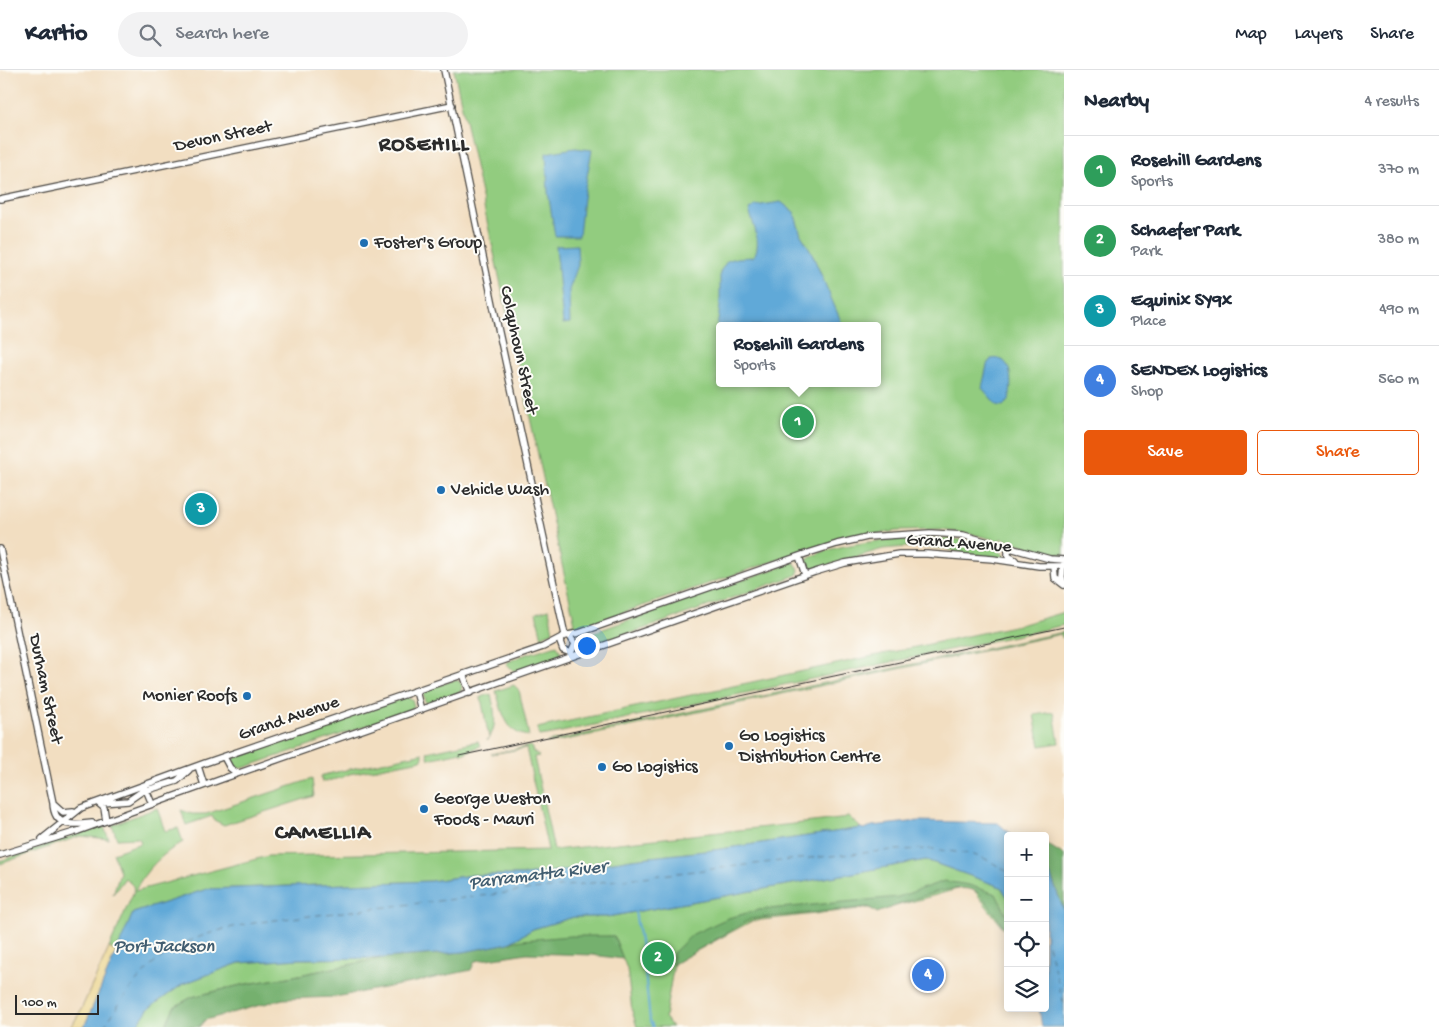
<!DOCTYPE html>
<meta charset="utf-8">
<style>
body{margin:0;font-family:"Gochi Hand",sans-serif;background:#f2f2f3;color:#1f2937}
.controls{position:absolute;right:15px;bottom:15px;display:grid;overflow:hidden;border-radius:5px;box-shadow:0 2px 12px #0003}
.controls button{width:45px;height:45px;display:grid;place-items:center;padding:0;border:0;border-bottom:1px solid #e0e1e3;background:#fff;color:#1f2937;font:25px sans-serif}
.scale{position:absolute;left:15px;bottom:12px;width:84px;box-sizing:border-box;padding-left:5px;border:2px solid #2b2b2b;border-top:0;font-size:14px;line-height:18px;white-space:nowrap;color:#2b2b2b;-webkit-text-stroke:4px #fdfcf7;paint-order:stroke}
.you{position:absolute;left:586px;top:575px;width:18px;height:18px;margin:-12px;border:4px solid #fff;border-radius:50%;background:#1a73e8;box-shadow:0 0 0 8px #1a73e833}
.badge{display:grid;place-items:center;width:32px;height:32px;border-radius:50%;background:#ea580c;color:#fff;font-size:16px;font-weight:700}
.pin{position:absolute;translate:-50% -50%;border:2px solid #fff;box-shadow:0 1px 5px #0006}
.popup{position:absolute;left:716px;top:252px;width:165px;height:65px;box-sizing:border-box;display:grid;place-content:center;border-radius:5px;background:#fff;filter:drop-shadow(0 1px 4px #0005);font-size:16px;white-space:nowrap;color:#747a83}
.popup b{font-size:19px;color:#1f2937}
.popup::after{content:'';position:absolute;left:50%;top:100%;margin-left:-10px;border:10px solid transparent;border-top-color:#fff}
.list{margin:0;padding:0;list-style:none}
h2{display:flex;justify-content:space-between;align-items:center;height:65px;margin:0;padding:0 20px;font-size:21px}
h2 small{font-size:16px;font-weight:400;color:#747a83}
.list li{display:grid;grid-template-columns:32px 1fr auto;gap:15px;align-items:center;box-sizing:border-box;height:70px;padding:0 20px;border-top:1px solid #e0e1e3}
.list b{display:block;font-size:19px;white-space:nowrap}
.list p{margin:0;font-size:16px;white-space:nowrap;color:#747a83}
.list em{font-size:16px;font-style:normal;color:#747a83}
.actions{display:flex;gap:10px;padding:15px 20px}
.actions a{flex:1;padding:11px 0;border:1px solid #ea580c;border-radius:5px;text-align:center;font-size:18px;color:#ea580c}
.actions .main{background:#ea580c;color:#fff}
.icon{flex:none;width:28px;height:28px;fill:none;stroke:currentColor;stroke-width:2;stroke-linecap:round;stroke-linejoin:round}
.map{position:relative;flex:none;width:1064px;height:957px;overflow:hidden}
header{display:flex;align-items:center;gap:30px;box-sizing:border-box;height:70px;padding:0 25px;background:#fff;border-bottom:1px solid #e0e1e3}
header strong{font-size:24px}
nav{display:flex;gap:28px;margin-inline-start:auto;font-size:18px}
.search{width:350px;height:45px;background:#f2f2f3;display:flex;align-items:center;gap:12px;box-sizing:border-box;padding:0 18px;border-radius:28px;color:#747a83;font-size:19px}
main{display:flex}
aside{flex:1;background:#fff}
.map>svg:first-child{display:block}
.green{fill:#92cc7f;stroke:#5e7c55;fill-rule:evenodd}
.forest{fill:#75b06e;stroke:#506e4c}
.sand{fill:#eeda9e;stroke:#8c8264}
.water{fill:#61a9d8;stroke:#466a82}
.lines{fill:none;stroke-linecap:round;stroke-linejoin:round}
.stream{stroke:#61a9d8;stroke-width:2}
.ferry{stroke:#415d70;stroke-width:1;stroke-dasharray:6 5;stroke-linecap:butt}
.minor-casing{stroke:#494642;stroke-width:8}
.minor{stroke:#fff;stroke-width:5.5}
.tram{stroke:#2b2b2b;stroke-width:1}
.poi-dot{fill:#1f6fb2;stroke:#fdfcf7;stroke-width:2}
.labels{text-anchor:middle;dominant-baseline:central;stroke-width:4;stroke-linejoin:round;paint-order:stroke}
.street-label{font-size:18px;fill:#2b2b2b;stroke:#fdfcf7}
.poi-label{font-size:18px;fill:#2b2b2b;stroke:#fdfcf7;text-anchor:start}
.water-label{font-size:19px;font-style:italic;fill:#415d70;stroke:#fdfcf7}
.district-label{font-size:22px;font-weight:bold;letter-spacing:1px;fill:#2b2b2b;stroke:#fdfcf7}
</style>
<header>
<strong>Kartio</strong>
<div class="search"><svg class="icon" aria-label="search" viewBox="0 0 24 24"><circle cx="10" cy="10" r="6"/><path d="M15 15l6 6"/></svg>Search here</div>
<nav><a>Map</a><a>Layers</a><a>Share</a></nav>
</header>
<main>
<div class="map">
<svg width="1064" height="957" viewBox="0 0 1064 957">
<rect width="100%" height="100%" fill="#fdfcf7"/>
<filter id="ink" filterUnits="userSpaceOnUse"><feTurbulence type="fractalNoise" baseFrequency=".02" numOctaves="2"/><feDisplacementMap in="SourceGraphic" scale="10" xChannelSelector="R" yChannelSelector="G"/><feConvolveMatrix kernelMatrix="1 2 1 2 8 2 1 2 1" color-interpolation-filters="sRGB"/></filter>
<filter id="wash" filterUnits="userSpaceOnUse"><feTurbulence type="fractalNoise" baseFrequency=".0096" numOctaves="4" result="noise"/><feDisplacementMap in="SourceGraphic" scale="20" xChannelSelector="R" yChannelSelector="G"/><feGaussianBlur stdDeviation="1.12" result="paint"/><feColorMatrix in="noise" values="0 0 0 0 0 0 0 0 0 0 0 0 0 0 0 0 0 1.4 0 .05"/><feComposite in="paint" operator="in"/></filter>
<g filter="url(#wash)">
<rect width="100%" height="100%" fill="#f2dec1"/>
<path class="green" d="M454,0H1064V484L1046,482L1064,485V487L1038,482L1041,481L1001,468L1000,471L976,465L941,460L897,461L854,467L795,484L569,561L566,556L575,554ZM719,256H877V313H719Z
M909,468C939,467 969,469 998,477L1006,489L964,484L944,478L906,477L883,479L815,499L809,498L807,490C824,475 885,470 909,468Z
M794,492L799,500L797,505L606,572L577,579L578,570L589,564Z
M549,539L553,562L544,565L542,568L536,543Z
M1064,542V555L1038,561L552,664L539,666L537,658L1023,554Z
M1064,562V567L1062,568L1061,564L614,660L551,673L547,672Z
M557,575L562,585C552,589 525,603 516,601C511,600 509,596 506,593L521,586Z
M454,610L459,611L462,615L461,621L459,623L429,633L425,632L423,623L425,620Z
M514,615L519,620L529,666C505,664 502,640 496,621Z
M488,624L489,626L491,625C495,641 498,658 487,671L489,668L481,628V627Z
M405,627L412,629L414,636L412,640L243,698H236C232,694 232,690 236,687Z
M1054,642L1059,673L1040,676L1034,645Z
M478,671L480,676L462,684L461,682L429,689L427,682Z
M531,676L533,682L539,686L534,687L554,780L840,749L848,746L861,758L714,780L632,789L566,800L525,805H472L431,811L404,812L207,819L133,843L117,882L109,878L134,821L133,816L125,808L113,824L120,802L113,783L141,773L139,768L117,769L112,755L157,738L165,761L178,758L183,772C164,782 144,801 135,821L268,786L548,780L526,678L491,684Z
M423,683V687L421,690L349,704L341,708L322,712L321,706L323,705Z
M312,709L314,726L224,755L214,750L212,746L186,755L181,740L192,744H206Z
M103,755L109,769L80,766L0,794V791Z
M926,790L1001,817L1008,828V847L1001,834L1008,850V864L974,820L965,817L878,841L868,838L752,851L674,893L665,947L672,957H637L632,941L627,899L614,866L509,873L533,859L574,847H607Z
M383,888L289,907L241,915L192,927L174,937L165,957H136L148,939L183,914L239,893L299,889Z"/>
<path class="forest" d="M1045,773L1064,785V841L1049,801L1045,798Z
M944,811L969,815L996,824L1008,847V862C1001,854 985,827 977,822C956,809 900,835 877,843L869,837L751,849L672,895L673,883L693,864L728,848L758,840L898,827Z
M571,866H614L623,889L593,885L527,883L475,891L471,900L416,912L335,927L283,929L205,950L199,957H165L174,937L192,927L241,915L289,907L383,888L463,882L522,870Z"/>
<path class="sand" d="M109,878L117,882L84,957H71L79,944Z"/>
<path class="water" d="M575,78L592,80L583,128L579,166H555L548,122L546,83Z
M781,132L794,142L801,165L811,181L843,256H719V260L717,258L720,236V202L727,191L736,188L753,187C763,175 753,154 749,140L755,136Z
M577,175L578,195L569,220L570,253L563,254L556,176Z
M991,289C1014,284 1012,315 1009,330L1003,336L997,335L982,318L987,295Z
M919,751L998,753L1013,766H1008V828L1001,817L926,790L635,842L607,847H574L533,859L509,873L464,882L383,888L299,889L239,893L183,914L148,939L136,957H84L133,843L207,819L404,812L431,811L472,805H525L566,800L632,789L714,780L861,758L864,759L872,756Z
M1045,798L1049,801L1064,841V957H1042L1039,938H1045Z"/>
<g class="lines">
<path class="stream" d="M635,841L645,902L650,951L653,957"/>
<path class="ferry" d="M1045,864L1064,935
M104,957C116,939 128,920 143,904C186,858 249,853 309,846L789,790L893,780L933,779L971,784L988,790L1008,802"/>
</g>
</g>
<g filter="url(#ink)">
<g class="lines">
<g class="minor-casing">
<path id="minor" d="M444,0L495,244L565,565
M0,129L452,35
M1008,477V486L1015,490
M0,479L53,733L63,742L73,741
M799,486L805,505
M1063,495L1062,507L1064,514
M1054,496L1055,508L1064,515
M568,565L579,563L805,484L837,474L867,467L930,463L963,465L1050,489L1064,490
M569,565L575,574L571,583L563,580L560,572L562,567Z
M463,604L470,623
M416,621L421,640
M224,687L230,698L237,703
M198,696L204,715
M145,717L152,734
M53,733C54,758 73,755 92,753
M98,733L104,738L106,751
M102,733L128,731L141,722L177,711L189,700
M42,769L81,738L205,693L543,577L562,567
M0,785L78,761L222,709L722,534L815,502L845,493L899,484H927L993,489L1039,496H1064"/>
</g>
<use href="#minor" class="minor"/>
<path class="tram" d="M459,686L1064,557"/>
</g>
</g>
<g class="poi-dot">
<circle cx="364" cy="173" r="5"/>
<circle cx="441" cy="420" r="5"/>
<circle cx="247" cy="626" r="5"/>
<circle cx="729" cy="676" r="5"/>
<circle cx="602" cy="697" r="5"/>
<circle cx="424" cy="739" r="5"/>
</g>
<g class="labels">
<g class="street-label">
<text transform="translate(223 67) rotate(-12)">Devon Street</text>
<text transform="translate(518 280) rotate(78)">Colquhoun Street</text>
<text transform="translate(959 474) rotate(4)">Grand Avenue</text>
<text transform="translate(45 619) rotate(78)">Durham Street</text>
<text transform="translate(289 649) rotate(-19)">Grand Avenue</text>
</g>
<g class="poi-label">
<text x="374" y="173">Foster's Group</text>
<text x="451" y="420">Vehicle Wash</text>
<text x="237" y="626" text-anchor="end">Monier Roofs</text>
<text x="739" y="666">Go Logistics<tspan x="739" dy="21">Distribution Centre</tspan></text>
<text x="612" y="697">Go Logistics</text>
<text x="434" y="729">George Weston<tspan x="434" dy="21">Foods - Mauri</tspan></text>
</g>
<g class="water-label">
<text transform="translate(538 806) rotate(-7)">Parramatta River</text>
<text x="164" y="877">Port Jackson</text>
</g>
<g class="district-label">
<text x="424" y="76">ROSEHILL</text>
<text x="323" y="764">CAMELLIA</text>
</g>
</g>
</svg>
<div class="controls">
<button>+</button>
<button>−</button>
<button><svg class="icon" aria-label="locate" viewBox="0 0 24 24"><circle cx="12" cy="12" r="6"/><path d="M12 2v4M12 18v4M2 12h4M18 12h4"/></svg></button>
<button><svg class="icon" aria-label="layers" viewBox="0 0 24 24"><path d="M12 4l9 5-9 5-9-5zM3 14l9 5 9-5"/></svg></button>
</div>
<div class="scale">100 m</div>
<div class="you"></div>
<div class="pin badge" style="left:798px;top:352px;background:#2e9e5b">1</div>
<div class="popup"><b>Rosehill Gardens</b>Sports</div>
<div class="pin badge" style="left:658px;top:888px;background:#2e9e5b">2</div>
<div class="pin badge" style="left:201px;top:439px;background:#0f9aa8">3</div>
<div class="pin badge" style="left:928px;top:905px;background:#3f7fe0">4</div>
</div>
<aside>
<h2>Nearby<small>4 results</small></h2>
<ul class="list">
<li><span class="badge" style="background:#2e9e5b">1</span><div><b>Rosehill Gardens</b><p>Sports</p></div><em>370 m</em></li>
<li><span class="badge" style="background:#2e9e5b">2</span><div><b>Schaefer Park</b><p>Park</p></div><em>380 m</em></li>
<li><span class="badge" style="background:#0f9aa8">3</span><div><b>Equinix SY9x</b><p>Place</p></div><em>490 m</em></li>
<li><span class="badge" style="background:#3f7fe0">4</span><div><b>SENDEX Logistics</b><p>Shop</p></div><em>560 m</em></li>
</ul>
<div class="actions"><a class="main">Save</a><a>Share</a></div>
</aside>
</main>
